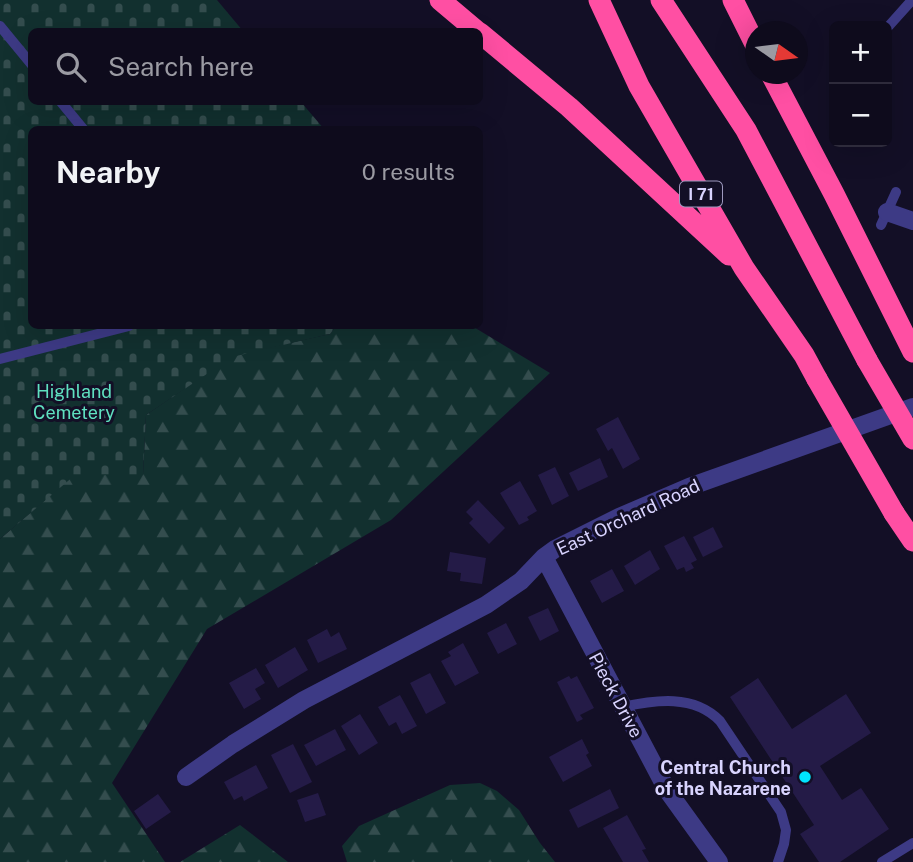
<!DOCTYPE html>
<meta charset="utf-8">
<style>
body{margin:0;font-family:"Public Sans",sans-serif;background:#1c1929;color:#f1f3f6}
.controls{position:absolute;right:21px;top:21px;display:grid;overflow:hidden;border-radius:10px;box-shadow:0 7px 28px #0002}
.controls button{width:63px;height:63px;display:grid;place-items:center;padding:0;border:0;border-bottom:2px solid #2e2b3b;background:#0e0b1c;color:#f1f3f6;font:35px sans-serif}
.compass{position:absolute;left:745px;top:21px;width:63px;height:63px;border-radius:50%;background:#0e0b1c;box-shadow:0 7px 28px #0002;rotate:104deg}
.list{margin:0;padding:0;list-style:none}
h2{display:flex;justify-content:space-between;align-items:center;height:91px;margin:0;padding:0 28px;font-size:30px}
h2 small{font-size:23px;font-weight:400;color:#9b9ba3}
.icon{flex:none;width:38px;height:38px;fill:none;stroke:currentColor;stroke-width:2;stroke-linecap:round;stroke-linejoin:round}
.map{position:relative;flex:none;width:913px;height:862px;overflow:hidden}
.search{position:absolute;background:#0e0b1c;box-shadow:0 7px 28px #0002;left:28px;top:28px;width:455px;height:77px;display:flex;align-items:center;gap:18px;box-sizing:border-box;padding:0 24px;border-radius:10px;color:#9b9ba3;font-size:26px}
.panel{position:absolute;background:#0e0b1c;box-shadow:0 7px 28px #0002;left:28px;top:126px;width:455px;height:203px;border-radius:10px}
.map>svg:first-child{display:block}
.forest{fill:url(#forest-firs)}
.cemetery{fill:url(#cemetery-stones)}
.building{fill:#241b47}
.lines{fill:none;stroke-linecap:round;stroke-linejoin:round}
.lane{stroke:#3d3a85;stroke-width:10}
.street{stroke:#3d3a85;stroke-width:18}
.highway{stroke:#ff4fa3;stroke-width:21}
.highway-bridge{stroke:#ff4fa3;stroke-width:21}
.poi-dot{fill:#00e5ff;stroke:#130f26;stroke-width:2.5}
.labels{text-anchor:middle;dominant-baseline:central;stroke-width:6;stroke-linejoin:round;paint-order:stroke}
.shield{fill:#130f26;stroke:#9e99be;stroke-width:2}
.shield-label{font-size:16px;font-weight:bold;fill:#d9d4ff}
.park-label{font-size:18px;fill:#5fe0c0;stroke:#130f26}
.street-label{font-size:18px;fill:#d9d4ff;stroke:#130f26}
.poi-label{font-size:18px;font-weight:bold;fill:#d9d4ff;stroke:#130f26;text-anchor:end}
</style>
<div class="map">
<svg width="913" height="862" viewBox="0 0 913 862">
<defs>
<pattern id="forest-firs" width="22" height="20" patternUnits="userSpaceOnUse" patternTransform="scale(1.75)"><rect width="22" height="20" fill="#12302f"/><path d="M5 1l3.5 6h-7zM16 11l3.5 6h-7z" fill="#344d4e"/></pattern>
<pattern id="cemetery-stones" width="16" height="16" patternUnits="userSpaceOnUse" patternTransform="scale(1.75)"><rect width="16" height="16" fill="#12302f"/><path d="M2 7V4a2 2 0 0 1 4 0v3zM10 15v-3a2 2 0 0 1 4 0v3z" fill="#344d4e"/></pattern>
</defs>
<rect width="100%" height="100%" fill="#130f26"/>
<path class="forest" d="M336,326H472L550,373L391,520L207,629L112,783L165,862H0V539L75,474L143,475L146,415L232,356L330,334Z
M480,783L497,791L519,810L540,843L555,862H347L342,846L359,826L450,785Z
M240,825L288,862H180Z"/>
<path class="cemetery" d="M0,0H217L243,31L32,32V102H301L324,129L32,130V326H336L330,334L232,357L146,415L143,475H75L0,539Z"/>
<path class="building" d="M618,417L640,459L623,469L612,448L608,451L596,429Z
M600,458L608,477L578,491L569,473Z
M555,467L569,496L552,505L538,475Z
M520,481L537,511L527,517L529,520L519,525L500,493Z
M478,500L505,528L489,544L469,523L473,519L466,512Z
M713,527L723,547L703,557L693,537Z
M684,536L697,560L691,563L694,568L686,572L684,567L677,570L664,546Z
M650,550L660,569L635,585L624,566Z
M450,552L486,558L482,584L460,581L461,573L447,571Z
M612,569L624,591L602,603L590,581Z
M548,608L559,631L540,641L528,617Z
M506,623L517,644L498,654L487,633Z
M327,629L331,637L339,632L347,649L318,663L307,640Z
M463,643L479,673L455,686L441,661L451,656L448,652Z
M295,647L308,670L278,688L265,665Z
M256,668L265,683L255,689L261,699L244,709L229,683Z
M430,673L446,703L426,714L410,683Z
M569,676L571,679L577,676L594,708L580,715L583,719L577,722L557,682Z
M758,678L792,729L846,694L871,733L820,766L842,800L861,788L889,829L840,862H819L800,834L814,825L730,697Z
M400,695L417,726L402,734L396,722L389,726L378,707Z
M360,714L378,743L359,755L341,726Z
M335,729L346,750L316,766L304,745Z
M582,739L589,753L586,755L592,766L563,782L549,757Z
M293,744L312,782L290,793L271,755Z
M256,765L268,788L244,801L242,796L234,800L224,782Z
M610,789L619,808L578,828L569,810Z
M318,793L326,815L305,822L297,800Z
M158,794L171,812L146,829L134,811Z
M627,815L646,849L642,850L649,862H623L603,828Z"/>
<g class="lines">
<path class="lane" d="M0,26L32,65
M887,28L912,0
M61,102L84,130
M881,225L896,192
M0,359L129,326
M622,707C655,700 694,694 720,721L781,812L786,830L784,844L778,862
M882,862L913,843"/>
<path class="street" d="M887,212L913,221
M544,557L667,790L719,862
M186,777L233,744L304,700L486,605L521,581L544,557L555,549L619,517L689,487L913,407"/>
<path class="highway" d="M440,0L478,32
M599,0L639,86L744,268L804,355L817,379
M661,0L746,130L867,360
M733,0L755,44
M480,33L569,107L729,255
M771,74L834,194L913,352
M894,513L913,541"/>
<path class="highway-bridge" d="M867,360L913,439
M817,379L894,513"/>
</g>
<circle class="poi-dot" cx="805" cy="777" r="7"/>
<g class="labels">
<rect class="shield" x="680" y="181.5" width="42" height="25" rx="5"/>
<g class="shield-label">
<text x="701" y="194">I 71</text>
</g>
<g class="park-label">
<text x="74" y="391">Highland<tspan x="74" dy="21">Cemetery</tspan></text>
</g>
<g class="street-label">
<text transform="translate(628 517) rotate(-25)">East Orchard Road</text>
<text transform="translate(616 695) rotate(62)">Pieck Drive</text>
</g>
<g class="poi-label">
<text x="791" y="767">Central Church<tspan x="791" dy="21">of the Nazarene</tspan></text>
</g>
</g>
</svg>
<div class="controls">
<button>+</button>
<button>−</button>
</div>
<svg class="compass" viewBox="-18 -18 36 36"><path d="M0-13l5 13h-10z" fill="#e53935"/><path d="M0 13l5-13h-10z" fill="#9b9ba3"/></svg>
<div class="search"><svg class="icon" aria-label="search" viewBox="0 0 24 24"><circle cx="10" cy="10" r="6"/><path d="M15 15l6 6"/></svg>Search here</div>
<section class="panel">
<h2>Nearby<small>0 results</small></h2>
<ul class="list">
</ul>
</section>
</div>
